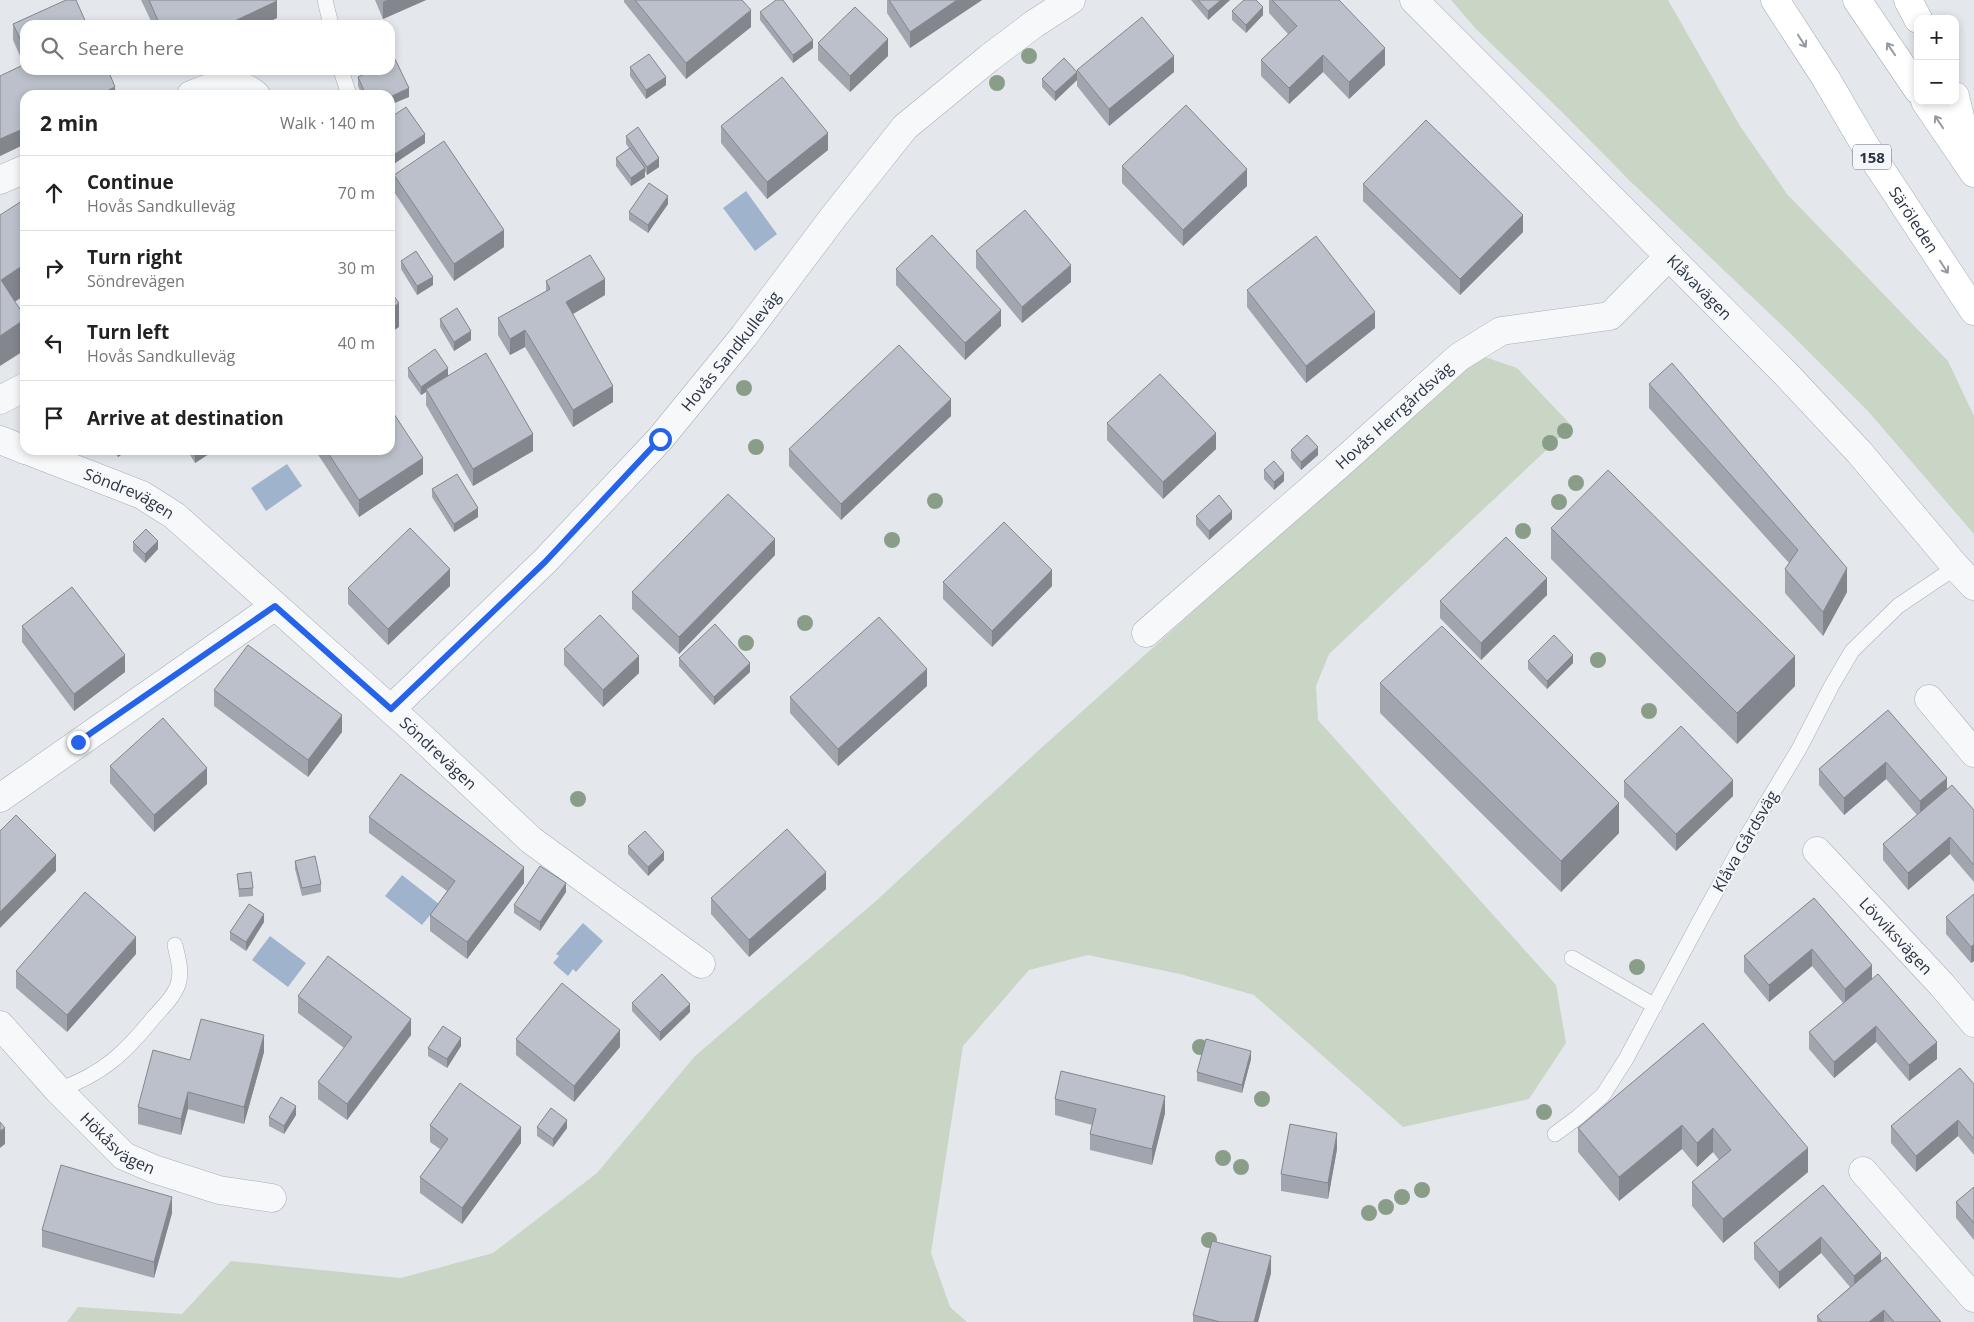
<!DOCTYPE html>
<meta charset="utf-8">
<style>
body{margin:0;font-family:"Open Sans",sans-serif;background:#f2f2f2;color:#222}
.controls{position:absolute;right:15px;top:15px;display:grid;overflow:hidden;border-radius:10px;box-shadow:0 2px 8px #0003}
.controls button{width:45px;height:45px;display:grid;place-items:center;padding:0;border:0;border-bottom:1px solid #e0e0e0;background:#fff;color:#222;font:25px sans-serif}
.stop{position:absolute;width:15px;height:15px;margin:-11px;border:4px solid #2563eb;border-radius:50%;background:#fff}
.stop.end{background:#2563eb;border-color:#fff;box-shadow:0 1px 5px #0008}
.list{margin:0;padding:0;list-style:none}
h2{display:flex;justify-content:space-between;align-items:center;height:65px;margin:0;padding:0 20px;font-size:21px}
h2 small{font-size:16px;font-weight:400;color:#767676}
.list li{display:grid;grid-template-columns:32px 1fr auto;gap:15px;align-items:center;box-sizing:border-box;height:75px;padding:0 20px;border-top:1px solid #e0e0e0}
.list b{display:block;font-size:19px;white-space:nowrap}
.list p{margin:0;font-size:16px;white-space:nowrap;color:#767676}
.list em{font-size:16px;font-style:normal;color:#767676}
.icon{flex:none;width:28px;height:28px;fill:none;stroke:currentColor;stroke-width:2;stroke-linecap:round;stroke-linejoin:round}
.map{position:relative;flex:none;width:1974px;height:1322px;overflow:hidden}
.search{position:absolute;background:#fff;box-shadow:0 2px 8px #0003;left:20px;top:20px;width:375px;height:55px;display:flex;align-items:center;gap:12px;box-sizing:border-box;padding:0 18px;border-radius:15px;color:#767676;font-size:19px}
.panel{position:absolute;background:#fff;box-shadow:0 2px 8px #0003;left:20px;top:90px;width:375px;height:365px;border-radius:15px}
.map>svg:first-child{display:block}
.green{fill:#c9d6c5}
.water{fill:#9fb4cc}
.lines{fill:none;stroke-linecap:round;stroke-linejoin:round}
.service-casing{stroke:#a9aeb7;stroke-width:16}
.minor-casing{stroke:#a9aeb7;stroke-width:29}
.tertiary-casing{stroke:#a9aeb7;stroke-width:29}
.primary-casing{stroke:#a3abb8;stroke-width:29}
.service{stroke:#f7f8fa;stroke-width:15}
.minor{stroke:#f7f8fa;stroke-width:28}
.tertiary{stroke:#f7f8fa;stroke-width:28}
.primary{stroke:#fff;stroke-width:28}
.tree{fill:#899d89}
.wall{fill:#a1a5ae}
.shaded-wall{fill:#83868d}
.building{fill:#bbc0ca;stroke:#83868d}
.oneway{stroke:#959aa2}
.route{stroke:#2563eb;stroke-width:6}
.labels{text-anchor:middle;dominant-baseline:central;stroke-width:4;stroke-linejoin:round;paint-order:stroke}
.shield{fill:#f4f6f9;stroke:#676e7b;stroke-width:1}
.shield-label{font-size:15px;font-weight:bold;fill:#2b3445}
.street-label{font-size:16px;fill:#2b3445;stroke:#f4f6f9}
</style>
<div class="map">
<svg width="1974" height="1322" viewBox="0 0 1974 1322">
<rect width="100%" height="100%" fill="#e4e7ec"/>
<path class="green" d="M1451,0H1668L1740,126L1787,194L1948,361L1974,416V534L1867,410L1791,334L1630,181L1561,111L1476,29Z
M1479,355L1517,368L1572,426L1329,654L1316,686L1318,720L1556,985L1566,1043L1529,1099L1403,1127L1254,995L1180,974L1088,955L1029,970L963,1046L931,1253L950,1307L967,1322H67L78,1307L182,1314L231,1261L401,1278L493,1253L597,1173L695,1056L877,900L1039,750Z"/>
<path class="water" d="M746,191L777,234L755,251L723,208Z
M287,464L302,486L266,511L251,488Z
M402,875L439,904L422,925L385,896Z
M583,923L603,941L576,972L573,969L568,976L553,963L559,956L556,954Z
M270,936L306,963L288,987L252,960Z"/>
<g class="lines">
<g class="service-casing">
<path id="service" d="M325,0L331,25
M341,70L349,95
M1572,958L1655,1006
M58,1090C103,1074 125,1053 154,1017C162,1008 173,998 177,987C183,973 178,959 175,945
M1555,1134L1578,1117L1603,1095L1626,1059L1703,915L1745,839L1799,749L1832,685L1852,651L1898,606L1956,567"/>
</g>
<g class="minor-casing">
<g id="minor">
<path d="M191,95C215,85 234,77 256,95"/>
<path d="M0,180L25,169"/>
<path d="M0,400L25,387"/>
<path d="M0,440L25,450"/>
<path id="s1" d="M26,450L142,495L175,516L415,731L531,840L701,964"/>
<path id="s2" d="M1146,633L1341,463L1459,357L1501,331L1610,316L1669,256"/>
<path d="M1929,699L1974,753"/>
<path id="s3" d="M391,709L545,561L660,439L744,336L835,215L905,127L989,58L1034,24L1071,0"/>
<path d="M0,798L275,606"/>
<path id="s4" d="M1817,851L1942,985L1974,1023"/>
<path id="s5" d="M0,1025L58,1090L124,1156L154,1169L219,1190L272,1198"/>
<path d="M1863,1171L1974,1298"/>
</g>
</g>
<g class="tertiary-casing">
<g id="tertiary">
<path id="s6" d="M1414,0L1786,374L1859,452L1956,567L1974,586"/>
</g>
</g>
<g class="primary-casing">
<g id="primary">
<path id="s7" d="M1775,0L1825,77L1866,147L1974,311"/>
<path d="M1857,0L1918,90"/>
<path d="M1908,0L1918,19"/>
<path d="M1955,96L1969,155"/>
<path d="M1925,101L1974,173"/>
</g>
</g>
<use href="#service" class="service"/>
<use href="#minor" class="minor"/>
<use href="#tertiary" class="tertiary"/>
<use href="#primary" class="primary"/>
</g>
<g class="tree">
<circle cx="1029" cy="56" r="8"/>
<circle cx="997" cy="83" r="8"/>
<circle cx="744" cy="388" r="8"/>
<circle cx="1565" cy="431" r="8"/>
<circle cx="1550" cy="443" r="8"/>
<circle cx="756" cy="447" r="8"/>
<circle cx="1576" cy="483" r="8"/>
<circle cx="935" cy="501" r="8"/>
<circle cx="1559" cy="502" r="8"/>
<circle cx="1523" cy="531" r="8"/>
<circle cx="892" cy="540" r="8"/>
<circle cx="805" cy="623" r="8"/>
<circle cx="746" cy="643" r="8"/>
<circle cx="1598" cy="660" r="8"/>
<circle cx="1649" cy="711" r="8"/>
<circle cx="578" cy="799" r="8"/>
<circle cx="1637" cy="967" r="8"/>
<circle cx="1200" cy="1047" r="8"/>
<circle cx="1262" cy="1099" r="8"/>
<circle cx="1544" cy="1112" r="8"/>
<circle cx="1223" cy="1158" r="8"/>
<circle cx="1241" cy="1167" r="8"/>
<circle cx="1422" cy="1190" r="8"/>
<circle cx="1402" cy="1197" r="8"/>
<circle cx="1386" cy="1207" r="8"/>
<circle cx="1369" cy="1213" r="8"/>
<circle cx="1209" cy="1240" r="8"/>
</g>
<path class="wall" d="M141,0H276L277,18L262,25H153Z
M375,0H426L383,19Z
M624,0H742L751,27L686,79L624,2Z
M887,0H982L910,48L887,13Z
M1191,0H1230L1208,20Z
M1269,0H1339L1385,65L1349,99L1323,72L1289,104L1261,76V60L1288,34L1269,13Z
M1232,11L1263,15L1246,33L1232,20Z
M760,12L813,48L793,63L760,20Z
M13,24L25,25V70L115,95H25V144L0,156L24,65L13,40Z
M818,43L888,56L850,92L818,60Z
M630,67L666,85L646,99L630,76Z
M1077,70L1174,72L1109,126L1077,86Z
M358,77L409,97L390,95H362L358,86Z
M1042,79L1077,80L1055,101L1042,87Z
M390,118L425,143L392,165L390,161Z
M721,126L828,150L767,199L721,143Z
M626,136L659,167L647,175L645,171V177L631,186L616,166V158L629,148L626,144Z
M1122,166L1247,186L1183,246L1122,183Z
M394,175L504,247L454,281L394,192Z
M1363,184L1523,232L1460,295L1363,201Z
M668,204L648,233L629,220V212Z
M976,251L1071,282L1022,323L976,268Z
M401,261L433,285L417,295L401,269Z
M896,269L1001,326L965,360L896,285Z
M546,281L605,295L573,314L613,402L573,427L525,347L510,355L498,335V318L546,291Z
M1247,290L1375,328L1306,383L1247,307Z
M440,319L471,340L454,351L440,327Z
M408,368L448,375L533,451L473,486L426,405V392L421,395L408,377Z
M1649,384L1847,592L1823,636L1785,593V569L1789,563L1649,408Z
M951,416L841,520L789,466V449Z
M1107,423L1216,449L1163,499L1107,440Z
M113,450H128L118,457Z
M187,450H215L195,463Z
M315,450H390L423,474L359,517Z
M1291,450L1318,455L1301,470L1291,458Z
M1264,470L1284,481L1274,490L1264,479Z
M432,489L478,517L454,532L432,497Z
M1196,516L1232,519L1209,540L1196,525Z
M1551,528L1795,686L1737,744L1551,559Z
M133,542L158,549L145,563L133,551Z
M775,555L679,654L632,609V592Z
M943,582L1052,586L992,647L943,599Z
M450,586L388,645L348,604V588Z
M1547,595L1481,660L1440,618V601Z
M22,626L125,672L74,711L22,642Z
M564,649L639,673L603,707L564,665Z
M679,658L750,672L714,705L679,666Z
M1528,661L1573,663L1547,689L1528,669Z
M1380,683L1619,833L1561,892L1380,713Z
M927,686L838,766L790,713V697Z
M214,690L342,732L308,777L214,706Z
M1888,710L1947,790L1974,810V882L1950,854L1908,890L1883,860V844L1917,815L1886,779L1844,815L1819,785V769Z
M110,766L207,784L154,832L110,783Z
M1624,781L1733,796L1676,851L1624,797Z
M369,817L524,883L467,959L430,931V915L447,891L369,833Z
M628,846L664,860L648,876L628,854Z
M295,861L321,884V892L302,896L295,869Z
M237,874L253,888V896L239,897Z
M826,889L749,957L711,914V898Z
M566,892L540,931L514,913V905Z
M1974,894V961L1971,963L1946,934V917Z
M1814,898L1872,979L1937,1059L1909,1081L1876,1042L1834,1078L1809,1049V1032L1843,1003L1812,966L1769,1002L1744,972V956Z
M264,922L246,951L230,940V932Z
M136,954L67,1032L16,988V971Z
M298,996L411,1035L347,1120L318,1099V1082L344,1048L298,1013Z
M632,1003L690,1012L660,1041L632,1011Z
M1703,1023L1808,1172L1723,1243L1692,1206V1182L1719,1160L1713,1152L1697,1167L1682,1149L1619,1201L1578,1152V1128Z
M516,1039L620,1047L574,1102L516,1055Z
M461,1046L447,1068L428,1056V1048Z
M264,1052L244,1124L188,1109L181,1135L138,1124V1107L190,1060Z
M1251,1059L1242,1093L1197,1081V1072Z
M1974,1084V1155L1958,1136L1916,1172L1891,1143V1126Z
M1055,1099L1165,1113L1152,1165L1090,1150V1134L1092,1125L1055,1115Z
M296,1115L284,1134L269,1126V1117Z
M430,1125L521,1143L462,1224L420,1193V1177L440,1149L430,1142Z
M537,1127L567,1128L553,1147L537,1136Z
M1337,1149L1328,1199L1281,1191V1174Z
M1823,1185L1881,1261L1941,1322H1817V1316L1850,1287L1821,1253L1779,1289L1754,1259V1243Z
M1974,1187V1240L1956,1218V1202Z
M172,1213L154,1278L42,1247V1230Z
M1271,1273L1258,1322H1193V1315Z"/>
<path class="shaded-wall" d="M387,0H426L383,19V2Z
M957,0H982L910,48V32Z
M1221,0H1230L1208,20V11Z
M277,1V18L262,25H226Z
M1263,7V15L1246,33V25Z
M751,10V27L686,79V63Z
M888,39V56L850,92V76Z
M813,40V48L793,63V55Z
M1385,48V65L1349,99V82Z
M1323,55V72L1289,104V88Z
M1174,56V72L1109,126V109Z
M1077,72V80L1055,101V92Z
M666,77V85L646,99V90Z
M115,87V95H98Z
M409,88V97L390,105V97Z
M25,128V144L0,156V139Z
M828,133V150L767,199V182Z
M425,134V143L392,165V156Z
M659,158V167L647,175V167Z
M645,168V177L631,186V178Z
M1247,169V186L1183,246V230Z
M668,196V204L648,233V225Z
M1523,215V232L1460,295V279Z
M504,230V247L454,281V264Z
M25,264V295L1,311V280Z
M1071,265V282L1022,323V307Z
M433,277V285L417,295V286Z
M605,279V295L566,318V302Z
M399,303V327L390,333V309Z
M1001,310V326L965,360V343Z
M1375,312V328L1306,383V366Z
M25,319V350L0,366V336Z
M525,330V347L510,355V339Z
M471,331V340L454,351V342Z
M448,368V376L426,389V392L421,395V387Z
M613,386V402L573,427V410Z
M951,399V416L841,520V504Z
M1216,433V449L1163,499V482Z
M533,434V451L473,486V469Z
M1318,447V455L1301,470V462Z
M118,450H128L118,457Z
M195,450H215L195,463Z
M423,458V474L359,517V500Z
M1284,473V481L1274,490V482Z
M478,508V517L454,532V524Z
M1232,511V519L1209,540V531Z
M775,539V555L679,654V637Z
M158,541V549L145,563V554Z
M1847,568V592L1823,636V612Z
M450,569V586L388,645V629Z
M1052,570V586L992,647V631Z
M1547,578V595L1481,660V643Z
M125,655V672L74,711V694Z
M1573,655V663L1547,689V681Z
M639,656V673L603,707V690Z
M1795,656V686L1737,744V713Z
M750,663V672L714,705V697Z
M927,669V686L838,766V749Z
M342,715V732L308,777V760Z
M1886,762V779L1844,815V798Z
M207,768V784L154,832V815Z
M1947,778V795L1920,818V801Z
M1733,780V796L1676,851V834Z
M1619,803V833L1561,892V861Z
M1950,837V854L1908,890V873Z
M664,852V860L648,876V867Z
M56,855V871L0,928V912Z
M524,867V883L467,959V942Z
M826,872V889L749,957V940Z
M566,883V892L540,931V922Z
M264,914V922L246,951V942Z
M136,937V954L67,1032V1015Z
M1974,944V961L1971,963V947Z
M1812,949V966L1769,1002V985Z
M1872,965V982L1845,1005V989Z
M690,1004V1012L660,1041V1032Z
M411,1019V1035L347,1120V1104Z
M1876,1026V1042L1834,1078V1062Z
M620,1030V1047L574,1102V1086Z
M264,1035V1052L244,1124V1107Z
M461,1038V1046L447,1068V1059Z
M1937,1042V1059L1909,1081V1065Z
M1251,1051V1059L1242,1093V1085Z
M188,1092V1109L181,1135V1119Z
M1165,1096V1113L1152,1165V1149Z
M296,1106V1115L284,1134V1126Z
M567,1120V1128L553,1147V1139Z
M1958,1120V1136L1916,1172V1156Z
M1682,1125V1149L1619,1201V1177Z
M521,1127V1143L462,1224V1208Z
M5,1128V1144L0,1148V1131Z
M1713,1128V1152L1697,1167V1143Z
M1337,1133V1149L1328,1199V1183Z
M1808,1148V1172L1723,1243V1219Z
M172,1197V1213L154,1278V1262Z
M1821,1237V1253L1779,1289V1272Z
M1881,1253V1269L1854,1292V1276Z
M1271,1256V1273L1258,1322H1254Z
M1884,1310V1322H1869Z"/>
<path class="building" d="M66,0H76L87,25H25V49L13,24Z
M149,0H276L277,1L226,25H160Z
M635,0H742L751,10L686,63Z
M776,0H783L813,40L793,55L760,12Z
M889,0H957L910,32Z
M1198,0H1221L1208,11Z
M1244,0H1256L1263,7L1246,25L1232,11Z
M1272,0H1339L1385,48L1349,82L1323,55L1289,88L1261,60L1297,26Z
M855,7L888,39L850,76L818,43Z
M1142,17L1174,56L1109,109L1077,70Z
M649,54L666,77L646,90L630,67Z
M1064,58L1077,72L1055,92L1042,79Z
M395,59L409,88L390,97V95H366L358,77L373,70H390V62Z
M25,64V70H108L115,87L98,95H25V128L0,139V76Z
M782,77L828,133L767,182L721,126Z
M1186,105L1247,169L1183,230L1122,166Z
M406,107L425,134L392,156L390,153V118Z
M1426,120L1523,215L1460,279L1363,184Z
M638,127L659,158L647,167L626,136Z
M444,141L504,230L454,264L394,175Z
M630,148L645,168L631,178L616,158Z
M649,183L668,196L648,225L629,212Z
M25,199V264L1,280L25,317V319L0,336V215Z
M1025,210L1071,265L1022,307L976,251Z
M932,235L1001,310L965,343L896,269Z
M1316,236L1375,312L1306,366L1247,290Z
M416,251L433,277L417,286L401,261Z
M590,255L605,279L566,302L613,386L573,410L525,330L510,339L498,318L550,289L546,281Z
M390,291L399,303L390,309Z
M457,308L471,331L454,342L440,319Z
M899,345L951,399L841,504L789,449Z
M435,349L448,368L421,387L408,368Z
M486,353L533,434L473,469L426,389Z
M1672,363L1847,568L1823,612L1785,569L1798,550L1649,384Z
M1160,374L1216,433L1163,482L1107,423Z
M390,408L423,458L359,500L326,450H390Z
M1307,435L1318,447L1301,462L1291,450Z
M1274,461L1284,473L1274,482L1264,470Z
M1608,470L1795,656L1737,713L1551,528Z
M457,474L478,508L454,524L432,489Z
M728,494L775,539L679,637L632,592Z
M1219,495L1232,511L1209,531L1196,516Z
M1004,522L1052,570L992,631L943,582Z
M410,528L450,569L388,629L348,588Z
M146,529L158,541L145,554L133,542Z
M1506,537L1547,578L1481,643L1440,601Z
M72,587L125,655L74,694L22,626Z
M600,615L639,656L603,690L564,649Z
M879,617L927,669L838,749L790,697Z
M715,624L750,663L714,697L679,658Z
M1442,626L1619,803L1561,861L1380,683Z
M1554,635L1573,655L1547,681L1528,661Z
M248,645L342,715L308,760L214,690Z
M1888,710L1947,778L1920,801L1886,762L1844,798L1819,769Z
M163,718L207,768L154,815L110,766Z
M1681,726L1733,780L1676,834L1624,781Z
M401,774L524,867L467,942L430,915L455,881L369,817Z
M1952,785L1974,810V865L1950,837L1908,873L1883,844Z
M16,815L56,855L0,912V831Z
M787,829L826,872L749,940L711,898Z
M645,831L664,852L648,867L628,846Z
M315,856L321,884L302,888L295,861Z
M540,866L566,883L540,922L514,905Z
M251,872L253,888L239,889L237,874Z
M85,892L136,937L67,1015L16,971Z
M1974,894V944L1971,947L1946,917Z
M1814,898L1872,965L1845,989L1812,949L1769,985L1744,956Z
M249,904L264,914L246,942L230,932Z
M328,956L411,1019L347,1104L318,1082L352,1037L298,996Z
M662,974L690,1004L660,1032L632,1003Z
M1878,974L1937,1042L1909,1065L1876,1026L1834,1062L1809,1032Z
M562,983L620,1030L574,1086L516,1039Z
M201,1019L264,1035L244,1107L188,1092L181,1119L138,1107L153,1050L190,1060Z
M1703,1023L1808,1148L1723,1219L1692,1182L1731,1150L1713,1128L1697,1143L1682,1125L1619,1177L1578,1128Z
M443,1026L461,1038L447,1059L428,1048Z
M1206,1039L1251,1051L1242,1085L1197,1072Z
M1960,1068L1974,1084V1139L1958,1120L1916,1156L1891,1126Z
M1061,1071L1165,1096L1152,1149L1090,1134L1096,1109L1055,1099Z
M460,1083L521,1127L462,1208L420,1177L448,1139L430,1125Z
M281,1097L296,1106L284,1126L269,1117Z
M551,1108L567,1120L553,1139L537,1127Z
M0,1122L5,1128L0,1131Z
M1290,1124L1337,1133L1328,1183L1281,1174Z
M61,1165L172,1197L154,1262L42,1230Z
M1823,1185L1881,1253L1854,1276L1821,1237L1779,1272L1754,1243Z
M1974,1187V1223L1956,1202Z
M1212,1241L1271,1256L1254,1322H1220L1193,1315Z
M1886,1257L1941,1322H1894L1884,1310L1869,1322H1822L1817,1316Z"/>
<defs><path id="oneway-shaft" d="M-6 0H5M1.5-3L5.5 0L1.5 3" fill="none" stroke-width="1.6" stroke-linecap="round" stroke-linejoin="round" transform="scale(1.25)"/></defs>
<g class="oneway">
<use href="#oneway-shaft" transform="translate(1802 41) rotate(57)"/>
<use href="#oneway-shaft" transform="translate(1891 49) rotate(-124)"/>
<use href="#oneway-shaft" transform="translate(1939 122) rotate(-124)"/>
<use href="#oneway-shaft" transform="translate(1944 267) rotate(57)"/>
</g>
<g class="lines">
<path class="route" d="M78,742L275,606L391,709L545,562L660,439"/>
</g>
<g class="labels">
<rect class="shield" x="1853" y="144.5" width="38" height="25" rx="4"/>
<g class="shield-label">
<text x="1872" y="157">158</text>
</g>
<g class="street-label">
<text stroke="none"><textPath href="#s7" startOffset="260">Säröleden</textPath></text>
<text stroke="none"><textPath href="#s6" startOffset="405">Klåvavägen</textPath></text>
<text stroke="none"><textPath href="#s3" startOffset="494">Hovås Sandkulleväg</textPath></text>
<text stroke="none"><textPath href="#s2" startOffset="330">Hovås Herrgårdsväg</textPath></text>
<text stroke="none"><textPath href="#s1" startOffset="112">Söndrevägen</textPath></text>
<text stroke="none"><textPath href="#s1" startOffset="518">Söndrevägen</textPath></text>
<text transform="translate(1745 841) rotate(-60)">Klåva Gårdsväg</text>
<text stroke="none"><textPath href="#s4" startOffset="116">Lövviksvägen</textPath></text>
<text stroke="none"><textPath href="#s5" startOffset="168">Hökåsvägen</textPath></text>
</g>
</g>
</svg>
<div class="controls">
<button>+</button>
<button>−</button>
</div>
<div class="stop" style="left:660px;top:439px"></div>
<div class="stop end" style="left:78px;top:742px"></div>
<div class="search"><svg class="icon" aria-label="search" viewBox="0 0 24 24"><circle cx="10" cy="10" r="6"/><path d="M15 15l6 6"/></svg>Search here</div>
<section class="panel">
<h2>2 min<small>Walk · 140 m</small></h2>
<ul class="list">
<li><svg class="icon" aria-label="ahead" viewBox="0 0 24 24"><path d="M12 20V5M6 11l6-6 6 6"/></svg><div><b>Continue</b><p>Hovås Sandkulleväg</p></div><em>70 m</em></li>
<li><svg class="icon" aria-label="right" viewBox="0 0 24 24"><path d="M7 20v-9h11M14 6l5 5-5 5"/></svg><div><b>Turn right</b><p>Söndrevägen</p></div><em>30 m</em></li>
<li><svg class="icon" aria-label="left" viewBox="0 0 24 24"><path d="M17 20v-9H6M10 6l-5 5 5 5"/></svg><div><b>Turn left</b><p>Hovås Sandkulleväg</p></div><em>40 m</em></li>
<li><svg class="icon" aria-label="arrive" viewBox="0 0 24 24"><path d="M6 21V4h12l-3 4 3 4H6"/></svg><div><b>Arrive at destination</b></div></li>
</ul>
</section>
</div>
